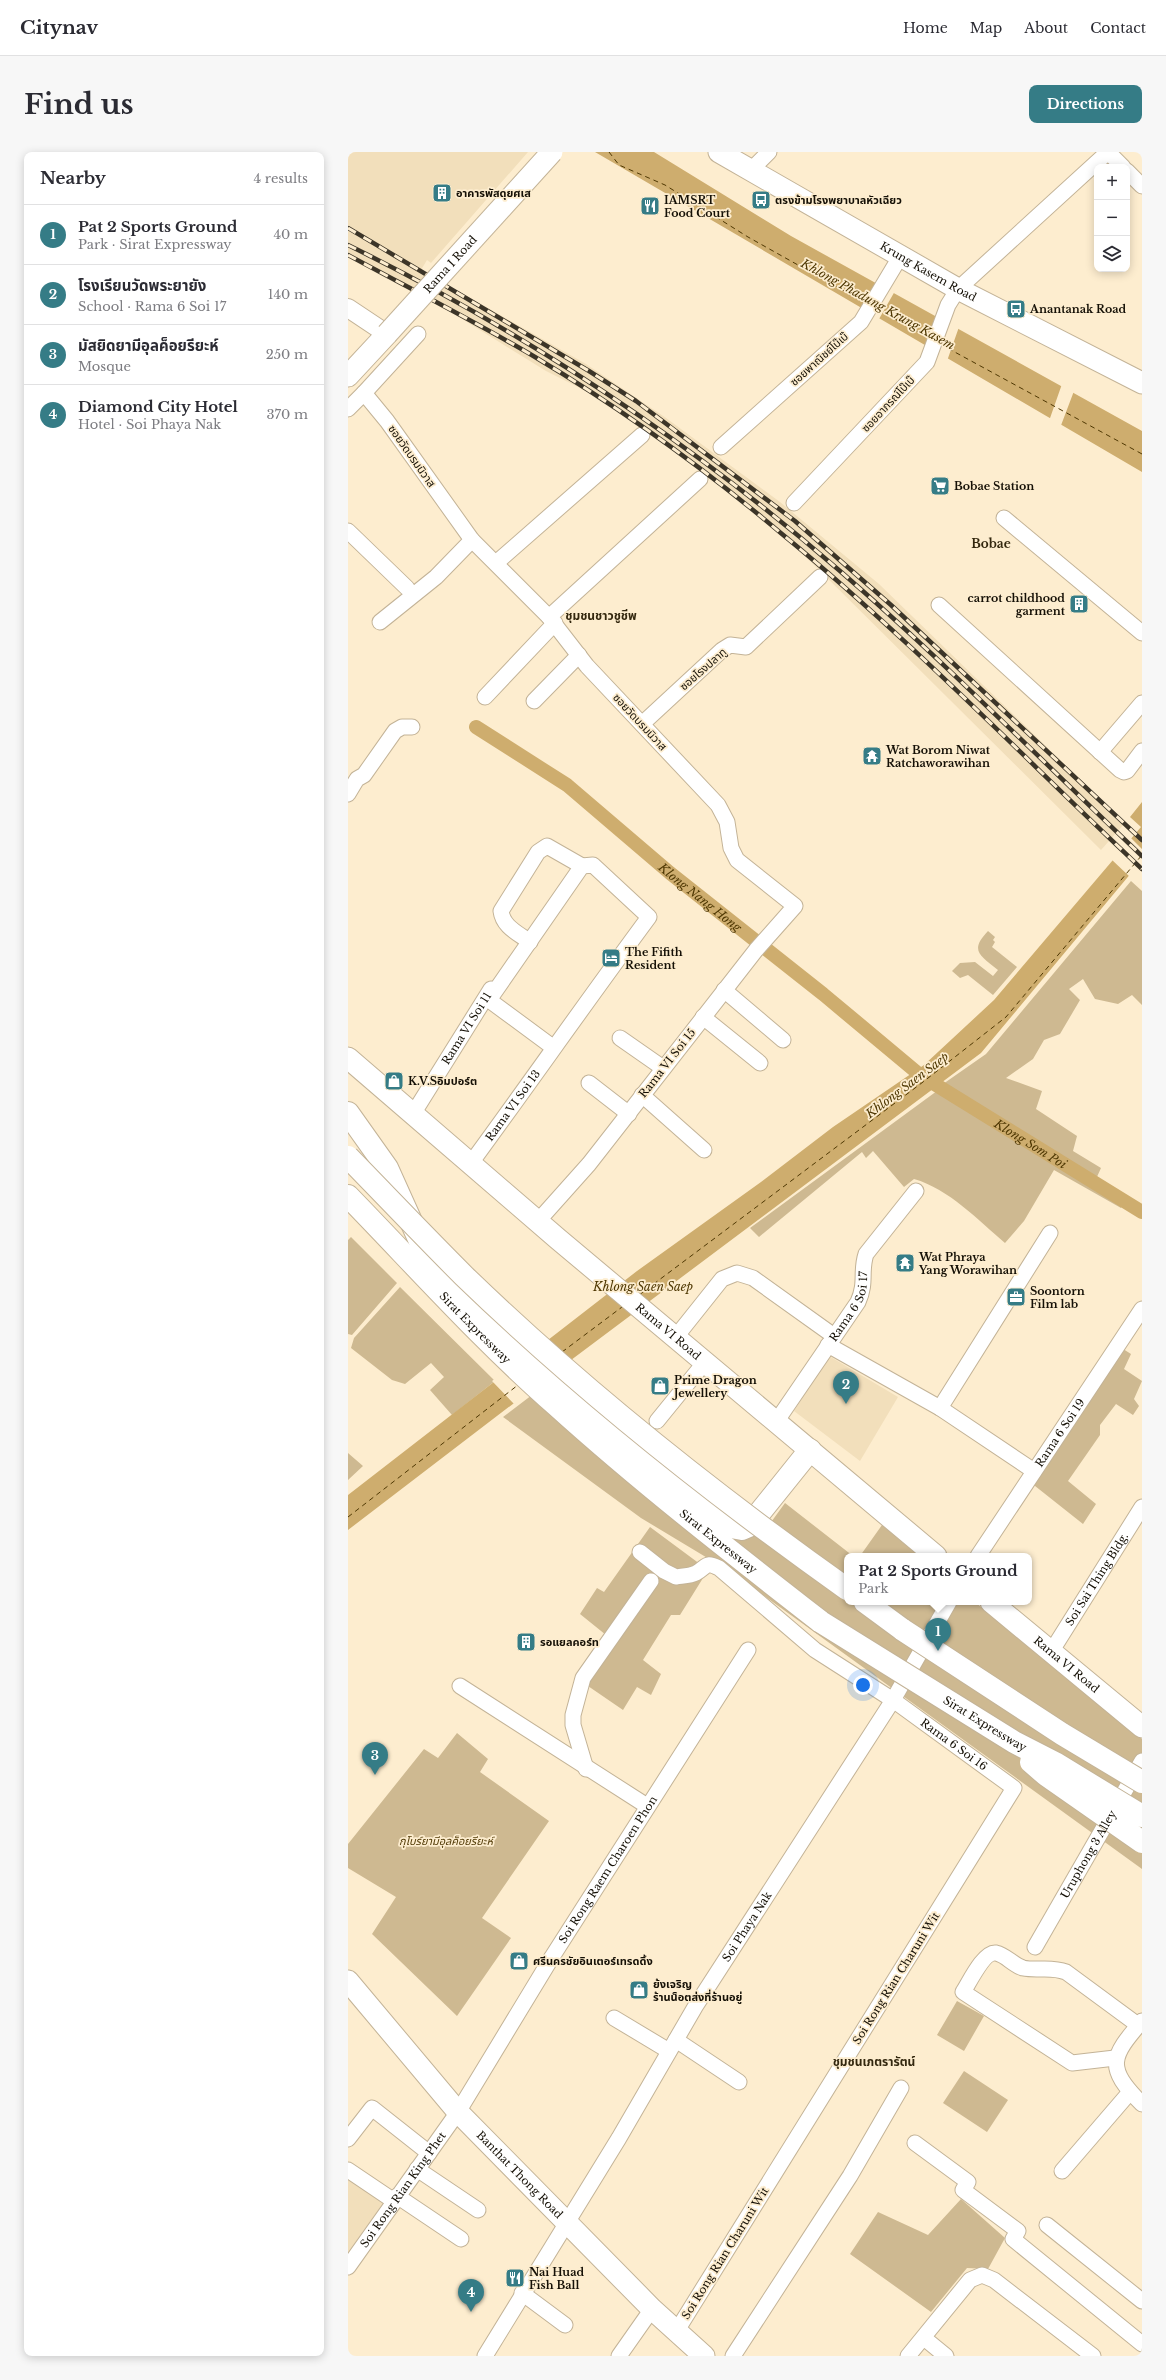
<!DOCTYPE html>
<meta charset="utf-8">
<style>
body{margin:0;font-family:"Libre Baskerville","Noto Sans Thai",serif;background:#f7f7f7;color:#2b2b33}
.controls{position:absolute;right:12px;top:12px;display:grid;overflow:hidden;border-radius:8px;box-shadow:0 2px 10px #0003}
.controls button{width:36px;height:36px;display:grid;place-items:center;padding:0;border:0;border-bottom:1px solid #e1e1e2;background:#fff;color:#2b2b33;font:20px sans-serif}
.you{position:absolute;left:515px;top:1533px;width:14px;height:14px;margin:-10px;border:3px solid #fff;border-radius:50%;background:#1a73e8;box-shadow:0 0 0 6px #1a73e833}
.badge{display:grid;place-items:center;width:26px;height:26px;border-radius:50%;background:#357c86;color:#fff;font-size:13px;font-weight:700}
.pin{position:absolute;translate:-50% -33px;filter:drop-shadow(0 1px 2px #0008)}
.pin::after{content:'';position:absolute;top:21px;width:14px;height:12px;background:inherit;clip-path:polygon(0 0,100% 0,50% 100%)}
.popup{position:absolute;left:496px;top:1401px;width:188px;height:52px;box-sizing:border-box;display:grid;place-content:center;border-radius:8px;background:#fff;filter:drop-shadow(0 1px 3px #0005);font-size:13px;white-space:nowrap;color:#7c7c81}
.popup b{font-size:15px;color:#2b2b33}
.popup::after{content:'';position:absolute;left:50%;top:100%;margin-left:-8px;border:8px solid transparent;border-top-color:#fff}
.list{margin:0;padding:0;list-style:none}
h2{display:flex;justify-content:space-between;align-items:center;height:52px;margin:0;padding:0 16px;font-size:17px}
h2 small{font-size:13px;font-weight:400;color:#7c7c81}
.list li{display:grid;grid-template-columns:26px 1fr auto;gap:12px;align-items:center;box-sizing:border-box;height:60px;padding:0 16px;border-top:1px solid #e1e1e2}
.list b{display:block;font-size:15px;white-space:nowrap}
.list p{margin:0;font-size:13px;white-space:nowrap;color:#7c7c81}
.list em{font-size:13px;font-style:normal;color:#7c7c81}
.icon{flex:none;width:22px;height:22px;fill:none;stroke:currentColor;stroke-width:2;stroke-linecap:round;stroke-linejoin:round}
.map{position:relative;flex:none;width:794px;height:2204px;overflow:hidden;border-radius:8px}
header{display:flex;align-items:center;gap:24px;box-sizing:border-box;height:56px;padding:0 20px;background:#fff;border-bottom:1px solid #e1e1e2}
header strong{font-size:19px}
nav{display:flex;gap:22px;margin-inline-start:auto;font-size:14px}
.intro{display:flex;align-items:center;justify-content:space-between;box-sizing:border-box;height:96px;padding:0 24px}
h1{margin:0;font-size:28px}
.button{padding:10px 18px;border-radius:8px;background:#357c86;color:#fff;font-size:14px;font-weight:700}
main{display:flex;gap:24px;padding:0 24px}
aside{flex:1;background:#fff;border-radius:8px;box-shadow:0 2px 10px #0003}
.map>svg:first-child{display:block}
.built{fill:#f2dfbb}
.green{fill:#ceb991}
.water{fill:#cead6e}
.pier{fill:#fdedcf}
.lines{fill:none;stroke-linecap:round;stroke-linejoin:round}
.canal{stroke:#cead6e;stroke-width:14}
.ferry{stroke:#4f3803;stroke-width:1;stroke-dasharray:5 4;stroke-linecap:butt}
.minor-casing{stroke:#c3b397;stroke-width:17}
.tertiary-casing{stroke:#c3b397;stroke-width:20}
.secondary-casing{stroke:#c3b397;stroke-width:23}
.motorway-casing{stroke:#c3b397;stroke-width:24}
.minor{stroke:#fff;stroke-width:15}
.tertiary{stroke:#fff;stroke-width:18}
.secondary{stroke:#fff;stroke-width:21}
.motorway{stroke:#fff;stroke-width:22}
.rail-casing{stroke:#3c3528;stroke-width:4.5}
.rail{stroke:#fdedcf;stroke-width:3;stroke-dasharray:9;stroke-linecap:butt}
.secondary-bridge-casing{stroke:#c3b397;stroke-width:23;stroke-linecap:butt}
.motorway-bridge-casing{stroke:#c3b397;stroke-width:24;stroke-linecap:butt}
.secondary-bridge{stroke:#fff;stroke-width:21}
.motorway-bridge{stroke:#fff;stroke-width:22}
.labels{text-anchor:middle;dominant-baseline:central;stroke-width:3.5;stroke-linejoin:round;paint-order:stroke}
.poi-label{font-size:11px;font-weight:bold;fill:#151006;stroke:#fdedcf;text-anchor:start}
.street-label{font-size:11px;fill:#151006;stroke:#fdedcf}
.park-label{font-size:11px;font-style:italic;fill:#533c08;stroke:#fdedcf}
.water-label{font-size:12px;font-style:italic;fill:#4f3803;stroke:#fdedcf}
.neighbourhood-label{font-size:12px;font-weight:bold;fill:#33270e;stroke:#fdedcf}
</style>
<header>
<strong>Citynav</strong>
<nav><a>Home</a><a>Map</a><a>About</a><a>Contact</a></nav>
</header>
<div class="intro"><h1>Find us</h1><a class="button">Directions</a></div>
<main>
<aside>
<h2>Nearby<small>4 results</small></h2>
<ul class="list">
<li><span class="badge">1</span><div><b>Pat 2 Sports Ground</b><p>Park · Sirat Expressway</p></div><em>40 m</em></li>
<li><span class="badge">2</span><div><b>โรงเรียนวัดพระยายัง</b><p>School · Rama 6 Soi 17</p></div><em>140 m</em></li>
<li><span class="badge">3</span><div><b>มัสยิดยามีอุลค็อยรียะห์</b><p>Mosque</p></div><em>250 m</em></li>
<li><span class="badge">4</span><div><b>Diamond City Hotel</b><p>Hotel · Soi Phaya Nak</p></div><em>370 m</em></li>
</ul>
</aside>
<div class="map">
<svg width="794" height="2204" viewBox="0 0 794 2204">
<rect width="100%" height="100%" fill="#fdedcf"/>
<path class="built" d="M0,0H180L83,111L79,108L73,118L238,212L318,266L432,350L531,432L777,671L753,698L448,395L355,320L250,245L198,219L58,132L0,104Z
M481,1204L550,1245L512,1309L446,1259Z
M0,2011L46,2043L0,2110Z"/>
<path class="green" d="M783,729L794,739V853L784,843L770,852L747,847L735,827L721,837L732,848L712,882L696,888L685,907L658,926L694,939L688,957L729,984L725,999L753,1016L748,1027L595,932L638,902Z
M640,779L647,785L645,788L647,790L644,795L669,815L645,843L620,823L612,826L604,819L612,811L627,810L645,824L650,818C632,803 621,799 640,779Z
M593,936L776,1051L773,1056L706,1018L676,1069L657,1091C630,1068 601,1037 566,1027L556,1035L525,999L518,1006L514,1000L411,1085L402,1076Z
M3,1085L49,1131L4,1183L0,1182V1088Z
M52,1135L147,1229L104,1263L82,1238L96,1225L83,1211L57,1232L44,1228L3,1196L6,1186Z
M772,1195L783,1202L776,1217L794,1229L786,1247L791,1254L785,1263L768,1252L752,1273V1283L720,1329L748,1352L735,1372L682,1330Z
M226,1211L421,1373L437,1351L505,1404H499V1450H627L794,1587V1717L386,1422L293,1366L155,1265Z
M0,1301L15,1314L0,1328Z
M534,1373L571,1404H512Z
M302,1375L360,1418L332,1463H323L295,1508L313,1522L303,1543L289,1535L275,1558L240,1534L258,1483L232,1462L249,1436L256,1440Z
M109,1581L140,1607L132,1620L201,1669L134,1766L163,1786L109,1864L24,1782L48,1745L0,1716V1692L76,1597L90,1606Z
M609,1849L636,1864L616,1899L589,1883Z
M616,1919L660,1948L639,1980L595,1951Z
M613,2047L657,2086L640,2117L619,2116L583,2160L502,2102L530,2060L580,2083Z"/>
<path class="water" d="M247,0H306L443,84L794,279V320Z
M794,650V708L633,901L187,1235L0,1378V1343L289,1119L413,1030L485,975L576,913L646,848L793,675L782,665Z"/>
<path class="pier" d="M531,130L547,139L531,167L515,157Z
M591,164L611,175L599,209L579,197Z
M714,232L726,239L712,276L701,269Z
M782,685L794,697V712L782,725L763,707Z
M198,1187L189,1236L167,1253L144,1229Z"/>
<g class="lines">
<path class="canal" id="s1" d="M128,575L219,633L322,721L475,842L572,923L794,1060"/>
<path class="ferry" d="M261,0L271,13L317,33L400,85L516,150
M529,157L581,186
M592,192L794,302
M291,1143L575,930L658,865L794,703
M214,1200L274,1155
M0,1365L170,1233"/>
<g class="minor-casing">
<g id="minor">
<path d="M760,0L775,15"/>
<path d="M402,19L421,0"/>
<path d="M779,19L794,34"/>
<path d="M16,241L70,182"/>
<path d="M0,257L16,241L39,269L124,388L201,465L239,514L370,653L379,670L383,696L389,708L447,754L408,798L241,1012L191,1068"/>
<path d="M373,295L513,170L552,105"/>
<path d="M446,351L579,210L600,153L610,137L760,0"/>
<path d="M656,366L794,481"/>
<path d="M0,379L59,436"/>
<path d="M148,411L294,283"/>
<path d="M591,453L772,618L776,620L779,619L794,599"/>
<path d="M201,465L352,327"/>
<path d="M32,470L88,425L124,388"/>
<path d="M137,545L207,471"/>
<path d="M186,549L231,503"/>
<path d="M294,572L374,498L382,493L398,495L472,425"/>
<path d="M752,600L794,551"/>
<path d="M0,642L9,627L16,623L47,579L54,575H64"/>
<path d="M182,790C170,781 155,775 153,759L190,700L199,694L234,714"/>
<path d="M376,838L435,888"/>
<path d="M355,865L412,911"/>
<path d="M272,886L315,916"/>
<path d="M241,931L281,962"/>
<path d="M294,943L356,998"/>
<path id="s2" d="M65,962L143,837"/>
<path id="s3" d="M123,1011C183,929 241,846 301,765L245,713L234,714L141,848L206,896"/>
<path d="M327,1186L374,1127L389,1121L405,1126L486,1184"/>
<path d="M480,1193L592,1256L686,1319"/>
<path d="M592,1256L702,1081"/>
<path d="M309,1269L357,1210"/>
<path id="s4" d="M428,1270L510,1150C519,1130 512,1120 518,1102L568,1039"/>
<path id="s5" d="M292,1400L316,1419L328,1425C334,1424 342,1424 348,1421C360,1414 357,1409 371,1416L467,1498L545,1548L666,1636L328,2180"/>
<path id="s6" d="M630,1404L794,1157"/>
<path id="s7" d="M703,1500L794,1355"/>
<path d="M112,1534L299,1654"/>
<path d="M238,1617L225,1573V1563L235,1526L303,1429"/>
<path id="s8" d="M687,1795L794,1609"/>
<path d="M266,1866L321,1899"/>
<path d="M794,1869C763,1905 757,1915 794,1952"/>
<path d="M328,1888L391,1930"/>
<path d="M767,1906L724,1911L615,1840C621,1831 636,1799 648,1801C658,1803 665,1813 675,1816C690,1819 703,1814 718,1820L790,1873"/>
<path d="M0,1987L24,1956L81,2001"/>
<path d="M567,1991L620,2030L615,2038L670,2079L665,2087L794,2192"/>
<path d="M69,2017L130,2058"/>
<path d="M0,2018L46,2049"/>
<path d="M714,2019L782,1940"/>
<path d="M49,2044L113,2087"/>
<path d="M699,2073L794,2149"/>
<path id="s9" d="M0,2115L110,1960L204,1805L400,1498"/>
<path d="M174,2141L217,2173"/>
<path d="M576,2186L598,2204"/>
<path id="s10" d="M137,2204L271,1986L347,1855L545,1548L601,1450"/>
<path d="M271,2204L304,2157"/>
<path d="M385,2204L502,2024L553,1936"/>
<path d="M560,2204L622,2128L634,2123L646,2128L745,2204"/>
</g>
</g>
<g class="tertiary-casing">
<path id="tertiary" d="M0,156L39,182"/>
</g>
<g class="secondary-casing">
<g id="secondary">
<path id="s11" d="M371,0L610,137L794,231"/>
<path d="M0,224L39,182"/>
<path id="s12" d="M0,906L210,1087L588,1404"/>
<path id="s13" d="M643,1450L794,1575"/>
<path id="s14" d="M0,1829L110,1960L304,2157L356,2204"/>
</g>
</g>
<g class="motorway-casing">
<g id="motorway">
<path d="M0,961L39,1016L75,1096L96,1122L234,1253L383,1375L394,1377L401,1374L462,1298"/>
<path id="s15" d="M0,1044C69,1115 134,1188 208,1253C292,1329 383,1400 473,1470"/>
<path d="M517,1450L555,1478"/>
</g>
</g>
<use href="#minor" class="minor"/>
<use href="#tertiary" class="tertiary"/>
<use href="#secondary" class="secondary"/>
<use href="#motorway" class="motorway"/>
<g class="rail-casing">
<path id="rail" d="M0,76L241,219L288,249L447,369L543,453L794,688
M0,93C177,180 343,290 492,419C597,510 694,609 794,704
M0,103C63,137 126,169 187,205C274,257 357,317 434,382C561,486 675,605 794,717"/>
</g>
<use href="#rail" class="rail"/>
<g class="secondary-bridge-casing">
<g id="secondary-bridge">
<path id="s16" d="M39,182L204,0"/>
</g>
</g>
<g class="motorway-bridge-casing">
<g id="motorway-bridge">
<path d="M0,1005C39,1045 77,1085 116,1124C235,1239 365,1342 499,1437"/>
<path id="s17" d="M473,1470L666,1590L707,1611L794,1664"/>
<path d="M555,1478L714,1582L794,1630"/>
<path d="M683,1610L698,1623L794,1690"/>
</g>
</g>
<use href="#secondary-bridge" class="secondary-bridge"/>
<use href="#motorway-bridge" class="motorway-bridge"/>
</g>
<defs>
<g id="building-square" transform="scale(1)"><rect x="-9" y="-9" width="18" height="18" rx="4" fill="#357c86" stroke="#fdedcf"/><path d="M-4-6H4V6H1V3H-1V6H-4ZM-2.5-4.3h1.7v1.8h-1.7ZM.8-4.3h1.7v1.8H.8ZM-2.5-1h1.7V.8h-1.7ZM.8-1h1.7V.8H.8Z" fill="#fff"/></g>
<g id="bus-square" transform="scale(1)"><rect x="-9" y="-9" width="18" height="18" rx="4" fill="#357c86" stroke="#fdedcf"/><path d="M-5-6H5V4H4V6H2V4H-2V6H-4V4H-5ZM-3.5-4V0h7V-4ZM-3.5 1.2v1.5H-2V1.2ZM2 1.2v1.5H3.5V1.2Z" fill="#fff"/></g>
<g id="restaurant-square" transform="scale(1)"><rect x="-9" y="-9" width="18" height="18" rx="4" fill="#357c86" stroke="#fdedcf"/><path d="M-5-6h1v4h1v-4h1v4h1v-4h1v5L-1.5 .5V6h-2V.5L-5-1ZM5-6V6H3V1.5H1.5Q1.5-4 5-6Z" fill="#fff"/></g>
<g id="supermarket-square" transform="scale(1)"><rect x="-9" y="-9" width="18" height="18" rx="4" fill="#357c86" stroke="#fdedcf"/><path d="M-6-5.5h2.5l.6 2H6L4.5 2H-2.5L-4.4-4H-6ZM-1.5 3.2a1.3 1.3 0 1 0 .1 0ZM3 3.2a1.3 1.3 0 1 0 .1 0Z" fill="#fff"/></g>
<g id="temple-square" transform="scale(1)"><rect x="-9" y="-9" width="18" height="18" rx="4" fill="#357c86" stroke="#fdedcf"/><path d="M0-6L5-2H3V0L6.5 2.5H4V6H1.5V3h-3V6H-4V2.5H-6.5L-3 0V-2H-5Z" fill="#fff"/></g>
<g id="hotel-square" transform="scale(1)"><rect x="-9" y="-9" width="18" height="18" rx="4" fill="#357c86" stroke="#fdedcf"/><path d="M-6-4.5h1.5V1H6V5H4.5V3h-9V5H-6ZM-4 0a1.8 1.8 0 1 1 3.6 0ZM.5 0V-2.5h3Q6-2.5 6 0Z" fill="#fff"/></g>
<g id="shop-square" transform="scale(1)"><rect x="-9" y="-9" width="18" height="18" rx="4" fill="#357c86" stroke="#fdedcf"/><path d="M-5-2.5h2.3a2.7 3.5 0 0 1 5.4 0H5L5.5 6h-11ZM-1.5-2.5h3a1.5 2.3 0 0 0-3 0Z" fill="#fff"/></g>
<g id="office-square" transform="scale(1)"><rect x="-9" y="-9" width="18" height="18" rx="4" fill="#357c86" stroke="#fdedcf"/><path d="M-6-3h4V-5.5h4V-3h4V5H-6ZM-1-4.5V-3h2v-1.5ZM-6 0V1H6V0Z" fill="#fff"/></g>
</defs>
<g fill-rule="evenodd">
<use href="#building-square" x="94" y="41"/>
<use href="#bus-square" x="413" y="48"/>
<use href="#restaurant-square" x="302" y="54"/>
<use href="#bus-square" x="668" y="157"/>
<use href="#supermarket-square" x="592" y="334"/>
<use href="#building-square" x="731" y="452"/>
<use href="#temple-square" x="524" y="604"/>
<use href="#hotel-square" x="263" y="806"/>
<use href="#shop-square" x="46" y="929"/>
<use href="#temple-square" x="557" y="1111"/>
<use href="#office-square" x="668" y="1145"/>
<use href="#shop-square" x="312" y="1234"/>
<use href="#building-square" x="178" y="1490"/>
<use href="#shop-square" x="171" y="1809"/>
<use href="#shop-square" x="291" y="1838"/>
<use href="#restaurant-square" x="167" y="2126"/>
</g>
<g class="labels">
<g class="poi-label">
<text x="108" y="41">อาคารพัสดุยศเส</text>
<text x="316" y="48">IAMSRT<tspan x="316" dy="13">Food Court</tspan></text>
<text x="427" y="48">ตรงข้ามโรงพยาบาลหัวเฉียว</text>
<text x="682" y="157">Anantanak Road</text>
<text x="606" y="334">Bobae Station</text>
<text x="717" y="446" text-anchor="end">carrot childhood<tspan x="717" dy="13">garment</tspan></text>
<text x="538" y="598">Wat Borom Niwat<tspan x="538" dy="13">Ratchaworawihan</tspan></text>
<text x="277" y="800">The Fifith<tspan x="277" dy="13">Resident</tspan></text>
<text x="60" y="929">K.V.Sอิมปอร์ต</text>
<text x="571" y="1105">Wat Phraya<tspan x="571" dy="13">Yang Worawihan</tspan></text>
<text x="682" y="1139">Soontorn<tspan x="682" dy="13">Film lab</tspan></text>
<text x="326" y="1228">Prime Dragon<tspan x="326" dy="13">Jewellery</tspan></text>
<text x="192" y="1490">รอแยลคอร์ท</text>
<text x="185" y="1809">ศรีนครชัยอินเตอร์เทรดดิ้ง</text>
<text x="305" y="1832">ย้งเจริญ<tspan x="305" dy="13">ร้านน็อตส่งที่ร้านอยู่</tspan></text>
<text x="181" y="2120">Nai Huad<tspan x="181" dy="13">Fish Ball</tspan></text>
</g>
<g class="street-label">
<text stroke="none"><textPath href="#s16" startOffset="94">Rama I Road</textPath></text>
<text stroke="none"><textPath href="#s11" startOffset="241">Krung Kasem Road</textPath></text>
<text transform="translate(471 207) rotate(-42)">ซอยพาณิชย์โบ๊เบ๊</text>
<text transform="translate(540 252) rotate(-47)">ซอยอาภรณ์โบ๊เบ๊</text>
<text transform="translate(64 304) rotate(55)">ซอยวัดบรมนิวาส</text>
<text transform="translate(355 517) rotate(-41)">ซอยโรงปลาทู</text>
<text transform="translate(292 570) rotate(47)">ซอยวัดบรมนิวาส</text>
<text stroke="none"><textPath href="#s2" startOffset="101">Rama VI Soi 11</textPath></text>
<text transform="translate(319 911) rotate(-52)">Rama VI Soi 15</text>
<text stroke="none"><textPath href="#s3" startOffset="71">Rama VI Soi 13</textPath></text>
<text stroke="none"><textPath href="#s4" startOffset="138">Rama 6 Soi 17</textPath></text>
<text stroke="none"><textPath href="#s15" startOffset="183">Sirat Expressway</textPath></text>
<text stroke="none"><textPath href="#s12" startOffset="421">Rama VI Road</textPath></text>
<text stroke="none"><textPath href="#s6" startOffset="148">Rama 6 Soi 19</textPath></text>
<text stroke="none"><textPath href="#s15" startOffset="507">Sirat Expressway</textPath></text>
<text stroke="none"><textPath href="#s7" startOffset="86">Soi Sai Thing Bldg.</textPath></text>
<text stroke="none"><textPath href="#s13" startOffset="98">Rama VI Road</textPath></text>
<text stroke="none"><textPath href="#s17" startOffset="193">Sirat Expressway</textPath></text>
<text stroke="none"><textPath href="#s5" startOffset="385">Rama 6 Soi 16</textPath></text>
<text stroke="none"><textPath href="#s8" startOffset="107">Uruphong 3 Alley</textPath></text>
<text stroke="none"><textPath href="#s9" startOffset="475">Soi Rong Raem Charoen Phon</textPath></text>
<text stroke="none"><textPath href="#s10" startOffset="503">Soi Phaya Nak</textPath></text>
<text transform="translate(548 1826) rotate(-58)">Soi Rong Rian Charuni Wit</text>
<text stroke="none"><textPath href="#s14" startOffset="259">Banthat Thong Road</textPath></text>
<text stroke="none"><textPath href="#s9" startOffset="95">Soi Rong Rian King Phet</textPath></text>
<text transform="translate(377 2101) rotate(-58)">Soi Rong Rian Charuni Wit</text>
</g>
<g class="park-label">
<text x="98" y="1689">กุโบร์ยามีอุลค็อยรียะห์</text>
</g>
<g class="water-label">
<text transform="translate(530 152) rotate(29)">Khlong Phadung Krung Kasem</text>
<text stroke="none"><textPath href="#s1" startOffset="282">Klong Nang Hong</textPath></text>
<text transform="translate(559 933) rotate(-37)">Khlong Saen Saep</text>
<text stroke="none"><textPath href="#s1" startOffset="695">Klong Som Poi</textPath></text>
<text x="295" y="1134">Khlong Saen Saep</text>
</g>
<g class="neighbourhood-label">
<text x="643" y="391">Bobae</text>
<text x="253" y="463">ชุมชนชาวชูชีพ</text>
<text x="526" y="1909">ชุมชนเภตรารัตน์</text>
</g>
</g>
</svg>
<div class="controls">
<button>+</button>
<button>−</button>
<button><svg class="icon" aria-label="layers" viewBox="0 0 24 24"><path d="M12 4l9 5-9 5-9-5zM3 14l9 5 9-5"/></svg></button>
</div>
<div class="you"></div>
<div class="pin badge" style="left:590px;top:1499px">1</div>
<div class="popup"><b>Pat 2 Sports Ground</b>Park</div>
<div class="pin badge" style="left:498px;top:1252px">2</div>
<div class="pin badge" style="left:27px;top:1623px">3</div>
<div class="pin badge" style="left:123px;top:2160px">4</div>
</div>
</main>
